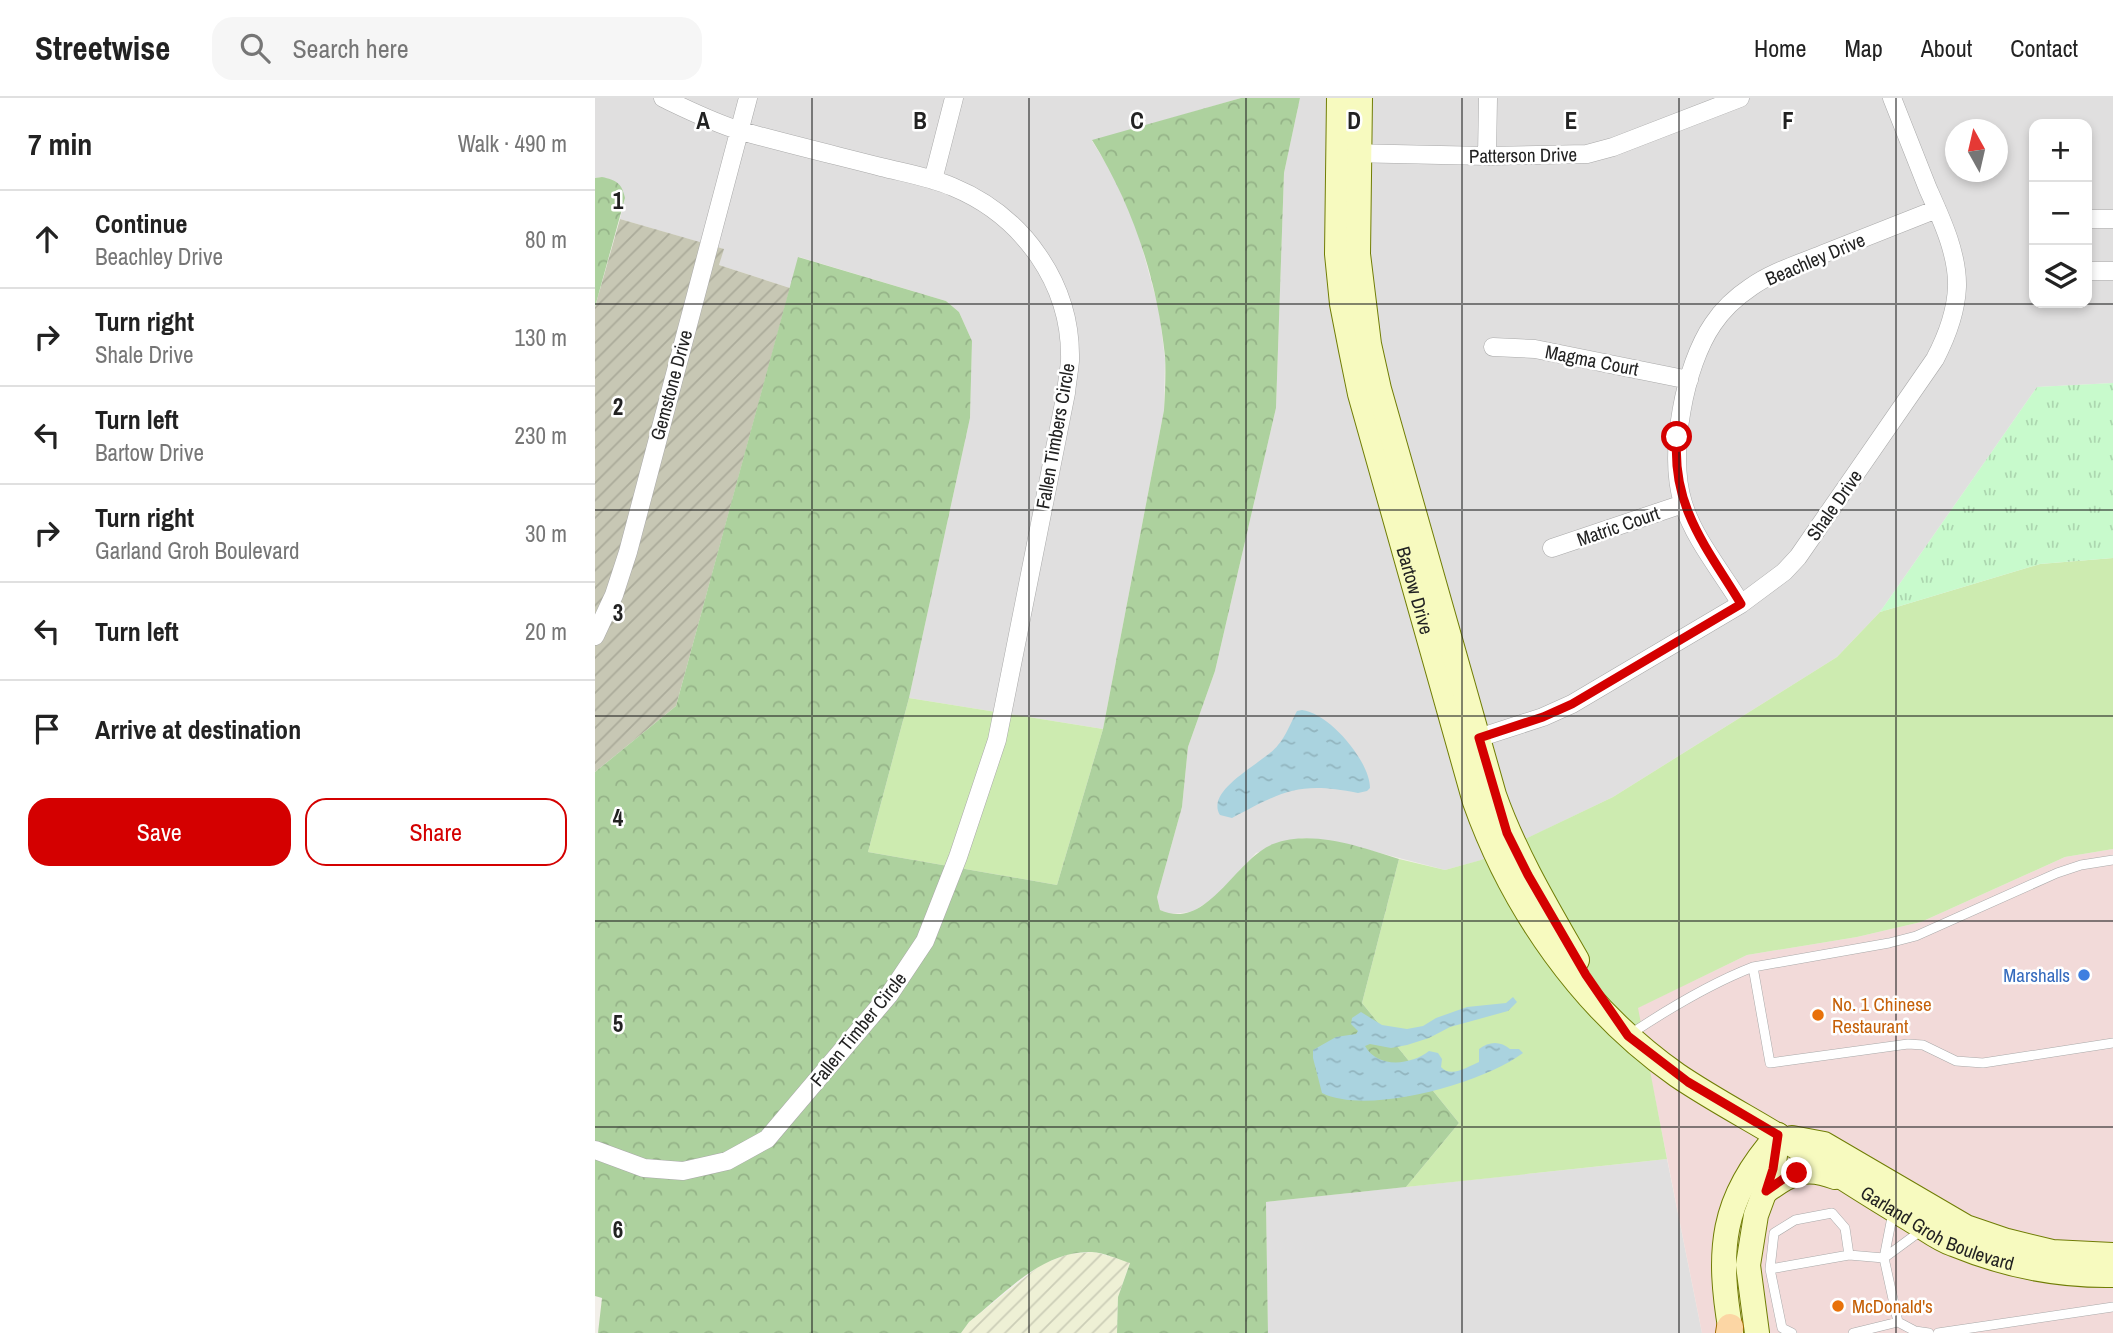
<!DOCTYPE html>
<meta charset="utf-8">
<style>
body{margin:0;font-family:"Archivo Narrow",sans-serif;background:#f6f6f6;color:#222}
.controls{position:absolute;right:21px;top:21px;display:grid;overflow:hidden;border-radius:14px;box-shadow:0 4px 10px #0003}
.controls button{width:63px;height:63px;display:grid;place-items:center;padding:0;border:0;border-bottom:2px solid #e0e0e0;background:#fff;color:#222;font:35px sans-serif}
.compass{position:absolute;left:1350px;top:21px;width:63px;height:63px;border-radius:50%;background:#fff;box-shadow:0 4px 10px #0003;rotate:352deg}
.stop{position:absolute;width:21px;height:21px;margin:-16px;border:5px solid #d40000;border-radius:50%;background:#fff}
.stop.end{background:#d40000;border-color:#fff;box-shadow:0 2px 7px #0008}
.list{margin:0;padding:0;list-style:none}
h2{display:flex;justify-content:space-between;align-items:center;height:91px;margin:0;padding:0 28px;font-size:30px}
h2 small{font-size:23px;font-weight:400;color:#767676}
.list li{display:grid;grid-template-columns:46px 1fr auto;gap:21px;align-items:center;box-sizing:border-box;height:98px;padding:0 28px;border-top:2px solid #e0e0e0}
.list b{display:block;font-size:26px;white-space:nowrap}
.list p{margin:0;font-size:23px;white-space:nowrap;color:#767676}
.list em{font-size:23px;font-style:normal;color:#767676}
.actions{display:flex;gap:14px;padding:21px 28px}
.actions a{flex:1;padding:16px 0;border:2px solid #d40000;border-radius:21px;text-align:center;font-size:24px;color:#d40000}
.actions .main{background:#d40000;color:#fff}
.icon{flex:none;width:38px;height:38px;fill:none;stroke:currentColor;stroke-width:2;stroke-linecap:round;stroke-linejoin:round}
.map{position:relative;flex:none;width:1518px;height:1235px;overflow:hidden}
header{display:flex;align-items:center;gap:42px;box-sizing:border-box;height:98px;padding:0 35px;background:#fff;border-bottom:2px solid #e0e0e0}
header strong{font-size:33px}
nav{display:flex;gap:38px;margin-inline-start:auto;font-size:24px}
.search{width:490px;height:63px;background:#f6f6f6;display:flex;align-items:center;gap:18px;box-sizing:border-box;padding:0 24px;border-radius:21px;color:#767676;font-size:26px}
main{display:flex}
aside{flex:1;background:#fff}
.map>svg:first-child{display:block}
.residential{fill:#e0dfdf;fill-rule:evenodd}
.commercial{fill:#f2dad9}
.construction{fill:url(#construction-furrows)}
.farmland{fill:url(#farmland-furrows)}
.grass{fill:#cdebb0}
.forest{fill:url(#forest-crowns)}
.park{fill:url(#park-tufts)}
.water{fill:url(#water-ripples)}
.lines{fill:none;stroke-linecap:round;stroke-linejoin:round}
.lane-casing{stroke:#a9a9a9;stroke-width:10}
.street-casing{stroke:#a9a9a9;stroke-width:19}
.secondary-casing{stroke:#707d05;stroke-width:26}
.primary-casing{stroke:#a06b00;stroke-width:28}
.lane{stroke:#fff;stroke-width:9}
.street{stroke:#fff;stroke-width:18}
.secondary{stroke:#f7fabf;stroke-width:24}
.primary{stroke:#fcd6a4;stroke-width:26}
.route{stroke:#d40000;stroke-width:9}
.grid{fill:none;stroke:#222;stroke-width:2;stroke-opacity:0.55}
.shop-dot{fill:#3f7fe0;stroke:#fff;stroke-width:2.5}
.food-dot{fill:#e8710a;stroke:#fff;stroke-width:2.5}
.labels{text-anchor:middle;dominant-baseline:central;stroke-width:5;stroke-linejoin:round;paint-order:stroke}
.street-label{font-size:19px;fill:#222;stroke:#fff}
.shop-label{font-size:19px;fill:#366cbe;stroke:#fff;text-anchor:end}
.food-label{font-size:19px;fill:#c56008;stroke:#fff;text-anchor:start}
.grid-label{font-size:23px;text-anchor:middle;font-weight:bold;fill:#222;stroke:#fff;stroke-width:5;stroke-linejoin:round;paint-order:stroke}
</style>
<header>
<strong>Streetwise</strong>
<div class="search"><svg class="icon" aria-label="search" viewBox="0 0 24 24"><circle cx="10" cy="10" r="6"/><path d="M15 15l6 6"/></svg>Search here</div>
<nav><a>Home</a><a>Map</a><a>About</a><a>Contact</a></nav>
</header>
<main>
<aside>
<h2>7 min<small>Walk · 490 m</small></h2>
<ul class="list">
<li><svg class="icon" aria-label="ahead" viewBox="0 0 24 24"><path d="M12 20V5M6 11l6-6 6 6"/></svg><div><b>Continue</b><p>Beachley Drive</p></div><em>80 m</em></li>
<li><svg class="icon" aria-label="right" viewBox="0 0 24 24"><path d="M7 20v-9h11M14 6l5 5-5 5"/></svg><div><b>Turn right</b><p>Shale Drive</p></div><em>130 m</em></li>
<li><svg class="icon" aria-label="left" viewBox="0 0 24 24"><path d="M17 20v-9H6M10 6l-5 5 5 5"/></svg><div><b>Turn left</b><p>Bartow Drive</p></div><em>230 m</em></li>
<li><svg class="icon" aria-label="right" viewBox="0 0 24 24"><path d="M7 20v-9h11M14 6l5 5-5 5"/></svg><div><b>Turn right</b><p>Garland Groh Boulevard</p></div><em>30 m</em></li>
<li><svg class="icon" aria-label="left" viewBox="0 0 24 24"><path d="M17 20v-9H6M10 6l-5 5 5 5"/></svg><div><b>Turn left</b></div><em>20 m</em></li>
<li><svg class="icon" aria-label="arrive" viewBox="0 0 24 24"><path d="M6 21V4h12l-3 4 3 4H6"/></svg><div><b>Arrive at destination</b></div></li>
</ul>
<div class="actions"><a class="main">Save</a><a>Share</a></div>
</aside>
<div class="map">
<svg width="1518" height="1235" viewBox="0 0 1518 1235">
<defs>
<pattern id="construction-furrows" width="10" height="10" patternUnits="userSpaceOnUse" patternTransform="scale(1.75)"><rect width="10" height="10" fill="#c7c7b4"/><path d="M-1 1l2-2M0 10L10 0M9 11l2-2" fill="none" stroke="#abab9a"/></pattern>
<pattern id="farmland-furrows" width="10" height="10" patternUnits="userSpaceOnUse" patternTransform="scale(1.75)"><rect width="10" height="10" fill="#eef0d5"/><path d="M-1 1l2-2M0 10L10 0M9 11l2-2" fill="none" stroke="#ccceb7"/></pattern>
<pattern id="forest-crowns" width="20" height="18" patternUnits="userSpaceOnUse" patternTransform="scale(1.75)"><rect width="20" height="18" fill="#add19e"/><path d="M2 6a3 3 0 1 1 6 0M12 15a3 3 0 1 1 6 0" fill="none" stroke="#95b388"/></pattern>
<pattern id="park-tufts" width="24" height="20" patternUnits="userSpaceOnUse" patternTransform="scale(1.75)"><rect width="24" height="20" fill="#c8facc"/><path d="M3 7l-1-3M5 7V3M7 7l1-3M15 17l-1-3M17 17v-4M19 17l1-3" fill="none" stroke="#acd6af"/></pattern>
<pattern id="water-ripples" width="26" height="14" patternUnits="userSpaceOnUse" patternTransform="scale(1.75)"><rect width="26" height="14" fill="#aad3df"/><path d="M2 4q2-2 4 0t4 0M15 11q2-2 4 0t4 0" fill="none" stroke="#92b5bf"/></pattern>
</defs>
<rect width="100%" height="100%" fill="#f2efe9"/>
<path class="residential" d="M0,0H646L497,43L516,73L542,131L564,212L570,261L569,312L508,631L314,600L375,320L377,243L364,214L351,203L204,159L195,190L124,167L128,151L25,121L30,100L7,79L0,80Z
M705,0H1518V285L1442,289L1285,514L1242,559L1018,699L887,762L850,772L739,743L707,740L661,755L619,800L597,814L574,816L565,812L562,799L587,709L593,649L620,573L681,310L689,75ZM1439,26H1492V205H1439ZM1360,32H1402V74H1360Z
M1072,1061L1107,1235H673L671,1104Z"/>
<path class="commercial" d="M1518,751V1235H1107L1042,910L1152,857L1262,839L1326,824L1470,759Z"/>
<path class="construction" d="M25,121L129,151L124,167L195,190L81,608L0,674V209Z"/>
<path class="farmland" d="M499,1154L535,1164L523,1199L522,1235H366L374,1224L447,1166L474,1156Z"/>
<path class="grass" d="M1518,460V751L1470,759L1326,824L1262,839L1152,857L1043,910L1072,1061L811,1089L864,1025L767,905L804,761L850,772L886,762L1018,699L1242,559L1285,514L1445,466Z
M314,600L508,631L462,787L273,754Z"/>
<path class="forest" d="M646,0H705L689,75L681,310L620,573L593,649L587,709L562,799L565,812C612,834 640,761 678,746C718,731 765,749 804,761L767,905L864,1025L811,1089L671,1104L673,1235H522L523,1199L535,1165C523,1161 509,1155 497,1154C448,1152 410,1195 374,1224L366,1235H3L7,1200L0,1198V674L81,608L203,159L351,203L364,214L377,243L375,320L314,600L273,754L462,787L508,631L569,312C570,294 571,276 570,258C562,181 538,108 497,42Z
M7,79C21,82 27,85 30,100L0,209V80Z"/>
<path class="park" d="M1518,285V460L1445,466L1285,514L1442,289Z"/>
<path class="water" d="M707,612C734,615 775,663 775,690L772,693L763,695C704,683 688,693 637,720L625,717C609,691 671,664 683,647C691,638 696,624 702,613Z
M918,899L922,904L913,913L855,929L834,940L812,947L796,950L775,946L770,948C783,971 816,967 834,953L843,955L847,961L846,969C856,980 872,969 884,964V951C894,943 906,943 915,951H924L928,955C888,985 773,1018 727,995L718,960V952L741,939L761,936L763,933L756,926L757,920L766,914L787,927L812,931L828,928L841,920L872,909L911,905Z"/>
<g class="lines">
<g class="lane-casing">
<path id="lane" d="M1158,869L1294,845L1321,838L1462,775L1486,767L1518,762
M1034,937C1073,911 1114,886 1158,869L1175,965L1313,946L1328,947L1361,963L1388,965L1518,945
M1298,1114L1289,1160L1303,1224L1320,1233L1334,1235
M1175,1171L1254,1157L1289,1160L1327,1132
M1197,1235L1187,1230L1175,1171L1179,1135L1200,1122L1237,1115L1250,1130L1254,1157
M1258,1235L1303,1224
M1343,1235L1518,1209"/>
</g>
<g class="street-casing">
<path id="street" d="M753,55L892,58L992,56L1018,49L1145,0
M892,58L893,0
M338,82L359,0
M1492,121H1518
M1492,173H1518
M898,249L940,251L1094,282
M957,450L1088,406
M1146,506C1127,474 1099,441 1088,405C1073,356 1089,268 1118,226C1128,211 1141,199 1156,189C1177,174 1204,166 1228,156C1266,141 1304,126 1342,111
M0,538L19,497L33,454L153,0
M874,643L948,619L977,606L1146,506L1189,474L1203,459L1340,261C1352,238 1361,215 1362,189C1363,156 1346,120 1333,91C1321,60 1309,30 1297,0
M0,1052L49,1070L88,1073L132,1063L172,1041L294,897L330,843L363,759L402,642L471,295C472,284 474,274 475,263C477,186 428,118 358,89C335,79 310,75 286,69C239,57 193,46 146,33C119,25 93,12 68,0"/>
</g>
<g class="secondary-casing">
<g id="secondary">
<path id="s1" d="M744,0L742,156L747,206L756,252L765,296L880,704C918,811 988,911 1082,977C1126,1007 1174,1030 1218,1060C1250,1082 1283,1102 1316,1122C1330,1130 1343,1141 1358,1146C1409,1167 1463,1178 1518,1177"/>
<path d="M765,0L763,156L774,246L784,291L899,697C920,756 951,808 982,862"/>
<path d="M1197,1040L1229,1046L1371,1129L1412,1143L1457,1154L1518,1157"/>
<path d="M1171,1093C1196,1075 1210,1067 1240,1079"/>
<path d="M1136,1235C1122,1153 1125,1101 1183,1037"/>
<path d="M1162,1235L1153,1167L1161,1117L1178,1071L1183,1037"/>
</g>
</g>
<g class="primary-casing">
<path id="primary" d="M1134,1235L1135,1229"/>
</g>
<use href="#lane" class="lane"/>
<use href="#street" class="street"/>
<use href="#secondary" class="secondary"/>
<use href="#primary" class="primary"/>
</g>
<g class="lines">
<path class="route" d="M1082,339C1076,408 1112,450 1146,506L977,606L948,619L884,640L912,735L933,777L991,877L1033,938L1093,984L1183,1037L1178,1071L1171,1093L1191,1079L1202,1075"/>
</g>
<path class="grid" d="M217,0V1235M434,0V1235M651,0V1235M867,0V1235M1084,0V1235M1301,0V1235M0,206H1518M0,412H1518M0,618H1518M0,823H1518M0,1029H1518"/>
<circle class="shop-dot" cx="1489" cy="877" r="7"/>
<g class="food-dot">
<circle cx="1223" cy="917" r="7"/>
<circle cx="1243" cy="1208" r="7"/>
</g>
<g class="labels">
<g class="street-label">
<text transform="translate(928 57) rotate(-1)">Patterson Drive</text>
<text transform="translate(1220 161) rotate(-23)">Beachley Drive</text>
<text transform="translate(997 262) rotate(11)">Magma Court</text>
<text transform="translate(76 287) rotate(-75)">Gemstone Drive</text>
<text transform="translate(460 338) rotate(-80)">Fallen Timbers Circle</text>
<text transform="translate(1239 407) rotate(-55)">Shale Drive</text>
<text transform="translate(1023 428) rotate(-19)">Matric Court</text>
<text stroke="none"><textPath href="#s1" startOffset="502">Bartow Drive</textPath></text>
<text transform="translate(263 931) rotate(-51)">Fallen Timber Circle</text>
<text stroke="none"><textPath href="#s1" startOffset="1370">Garland Groh Boulevard</textPath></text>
</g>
<g class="shop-label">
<text x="1475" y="877">Marshalls</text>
</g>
<g class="food-label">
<text x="1237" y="906">No. 1 Chinese<tspan x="1237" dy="22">Restaurant</tspan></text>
<text x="1257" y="1208">McDonald's</text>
</g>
</g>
<g class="grid-label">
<text x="108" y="31">A</text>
<text x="325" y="31">B</text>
<text x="542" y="31">C</text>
<text x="759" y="31">D</text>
<text x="976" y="31">E</text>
<text x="1193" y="31">F</text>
<text x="23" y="111">1</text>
<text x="23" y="317">2</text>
<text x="23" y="523">3</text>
<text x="23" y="728">4</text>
<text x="23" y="934">5</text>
<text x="23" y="1140">6</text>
</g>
</svg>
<div class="controls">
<button>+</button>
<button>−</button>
<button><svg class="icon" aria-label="layers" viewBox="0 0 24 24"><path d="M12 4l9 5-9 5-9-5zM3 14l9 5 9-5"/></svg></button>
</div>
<svg class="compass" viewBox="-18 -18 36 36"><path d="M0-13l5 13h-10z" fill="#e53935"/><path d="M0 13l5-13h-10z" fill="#767676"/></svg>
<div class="stop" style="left:1082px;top:339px"></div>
<div class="stop end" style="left:1202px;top:1075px"></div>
</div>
</main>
